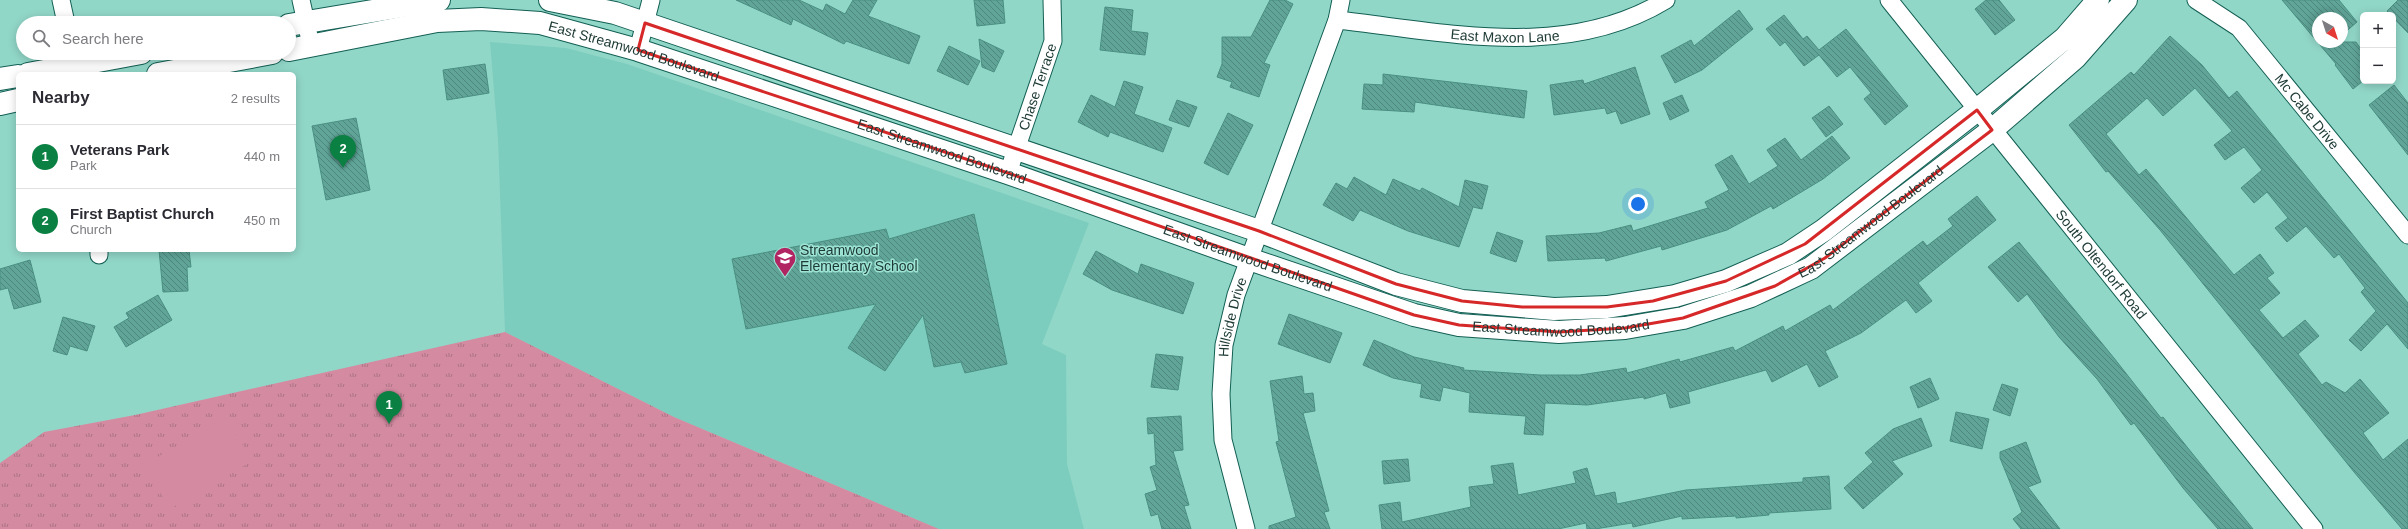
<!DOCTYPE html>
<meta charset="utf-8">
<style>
body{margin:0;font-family:Helvetica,sans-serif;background:#f7f7f7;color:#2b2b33}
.controls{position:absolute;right:12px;top:12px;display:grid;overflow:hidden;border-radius:6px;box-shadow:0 2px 10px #0003}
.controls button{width:36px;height:36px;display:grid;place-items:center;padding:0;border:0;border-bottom:1px solid #e1e1e2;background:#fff;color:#2b2b33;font:20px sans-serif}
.compass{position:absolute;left:2312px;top:12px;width:36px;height:36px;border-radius:50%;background:#fff;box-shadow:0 2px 10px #0003;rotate:141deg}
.you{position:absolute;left:1638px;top:204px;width:14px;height:14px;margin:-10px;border:3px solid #fff;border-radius:50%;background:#1a73e8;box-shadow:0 0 0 6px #1a73e833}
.badge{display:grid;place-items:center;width:26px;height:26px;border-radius:50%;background:#0b8043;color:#fff;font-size:13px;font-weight:700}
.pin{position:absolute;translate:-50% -33px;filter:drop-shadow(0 1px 2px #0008)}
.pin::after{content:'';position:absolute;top:21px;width:14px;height:12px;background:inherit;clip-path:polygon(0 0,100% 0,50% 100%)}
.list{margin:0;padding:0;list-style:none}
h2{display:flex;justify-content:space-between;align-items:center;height:52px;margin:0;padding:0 16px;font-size:17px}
h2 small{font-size:13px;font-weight:400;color:#7c7c81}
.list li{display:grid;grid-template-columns:26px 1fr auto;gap:12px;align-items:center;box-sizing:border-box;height:64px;padding:0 16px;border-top:1px solid #e1e1e2}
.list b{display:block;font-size:15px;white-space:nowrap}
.list p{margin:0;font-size:13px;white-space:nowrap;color:#7c7c81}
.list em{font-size:13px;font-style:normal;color:#7c7c81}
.icon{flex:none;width:22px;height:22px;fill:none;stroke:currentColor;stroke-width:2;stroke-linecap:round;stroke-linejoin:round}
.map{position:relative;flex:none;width:2408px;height:529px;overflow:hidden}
.search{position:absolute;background:#fff;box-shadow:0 2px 10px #0003;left:16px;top:16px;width:280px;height:44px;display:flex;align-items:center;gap:10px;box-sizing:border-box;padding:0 14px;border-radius:22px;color:#7c7c81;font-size:15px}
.panel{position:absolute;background:#fff;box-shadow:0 2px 10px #0003;left:16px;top:72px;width:280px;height:180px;border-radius:6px}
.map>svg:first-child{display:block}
.built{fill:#7ccdbe}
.grass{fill:url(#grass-tufts)}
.garden{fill:#d48ba1}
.building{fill:url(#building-back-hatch);stroke:#4a8f82}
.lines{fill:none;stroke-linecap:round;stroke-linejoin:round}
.street-casing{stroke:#135f54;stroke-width:19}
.secondary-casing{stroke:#135f54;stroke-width:24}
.street{stroke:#fff;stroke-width:17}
.secondary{stroke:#fff;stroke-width:22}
.marked{fill:none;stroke:#d62828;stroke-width:3;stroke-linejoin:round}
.labels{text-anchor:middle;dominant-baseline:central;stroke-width:3;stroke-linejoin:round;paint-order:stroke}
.street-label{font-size:14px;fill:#1c3934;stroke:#9de4d5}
.poi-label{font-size:14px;fill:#1c3934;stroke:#9de4d5;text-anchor:start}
</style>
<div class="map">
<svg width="2408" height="529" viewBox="0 0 2408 529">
<defs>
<pattern id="grass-tufts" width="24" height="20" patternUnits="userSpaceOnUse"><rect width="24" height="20" fill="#d48ba1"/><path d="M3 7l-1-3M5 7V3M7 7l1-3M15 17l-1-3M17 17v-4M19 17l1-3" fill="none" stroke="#ab7384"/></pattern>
<pattern id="building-back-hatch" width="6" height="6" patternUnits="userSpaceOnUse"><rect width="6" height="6" fill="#60a598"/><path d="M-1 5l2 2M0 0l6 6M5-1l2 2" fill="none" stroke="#4e877d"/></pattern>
</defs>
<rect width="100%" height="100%" fill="#91d7c8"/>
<path class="built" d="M490,42L566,48L627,64L1089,223L1042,344L1066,355L1067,464L1084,529H939L674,417L505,332L498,139Z"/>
<path class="grass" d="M505,332L674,417L939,529H0V463L44,432L135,415Z"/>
<path class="garden" d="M226,417L252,461L170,509L144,465Z"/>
<path class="building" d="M736,0H799L823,11L826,4L845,14L853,0H877L868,16L920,36L909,64L846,41L844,44L793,19L791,25Z
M974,0H1003L1005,23L977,26Z
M1270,0H1285L1293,4L1264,63L1270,65L1259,97L1230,87L1232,82L1217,77L1222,64V37H1251Z
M1986,0H1999L2015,20L1995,35L1975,9Z
M2282,0H2339L2357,22L2342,35V18H2318V42H2356L2363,52V81L2353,89L2335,65L2336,64Z
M2398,0H2408V33L2387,11Z
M1105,7L1133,10L1131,31L1148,33L1145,55L1100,50Z
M1739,10L1753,29L1702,70L1675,83L1661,56L1691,40L1694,46Z
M1784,15L1803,39L1807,36L1819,50L1846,29L1908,106L1885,125L1864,99L1871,93L1850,67L1837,77L1819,55L1804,66L1785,42L1780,46L1766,29Z
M2170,36L2202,65L2229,98L2237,91L2408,303V349L2387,324L2361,351L2349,340L2376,311L2361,292L2365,288L2339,254L2334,258L2306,226L2287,242L2275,228L2288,218L2267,192L2254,203L2241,188L2262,170L2244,147L2225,160L2214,145L2232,131L2195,88L2163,116L2147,98L2106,134L2139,175L2146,169L2234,275L2260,254L2274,273L2267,278L2280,293L2259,310L2283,338L2305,320L2319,336L2298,354L2322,385L2326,382L2345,393L2360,379L2389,413L2363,433L2383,460L2408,439V529H2402L2354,472L2160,230L2108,171L2106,172L2069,125L2131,72L2134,75Z
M979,39L1004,51L994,72L982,67Z
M949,46L980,61L968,85L937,71Z
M485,64L489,93L447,100L443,70Z
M1635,67L1650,114L1621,124L1616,111L1607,114L1605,108L1554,115L1550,85L1583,80L1584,84Z
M1383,74L1527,91L1524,118L1415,102L1414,112L1362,109L1364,84L1383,85Z
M1124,81L1143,87L1134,114L1172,128L1163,152L1110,132L1108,137L1078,122L1091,95L1115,107Z
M2394,85L2408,103V155L2369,105Z
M1682,95L1689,111L1670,120L1663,103Z
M1177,100L1197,107L1189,127L1169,120Z
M1829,106L1843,124L1826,137L1812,118Z
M1228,113L1253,125L1228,175L1204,163Z
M356,118L370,190L326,200L312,126Z
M1832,136L1850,158L1823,179L1773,209L1771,206L1727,230L1662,250L1661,246L1606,261L1605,258L1548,261L1546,236L1599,233L1631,225L1633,231L1708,208L1705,202L1729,190L1715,165L1732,155L1749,184L1778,166L1767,150L1785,138L1801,160Z
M1354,177L1386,195L1393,179L1420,191L1422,188L1459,207L1465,180L1488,186L1482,209L1473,207L1459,247L1408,231L1360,210L1353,221L1323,205L1336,183L1347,189Z
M1977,196L1996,220L1918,283L1932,301L1916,313L1906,300L1861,333L1825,351L1838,377L1819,387L1807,364L1772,382L1766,370L1688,392L1690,403L1670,408L1666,393L1644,399V397L1587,405L1545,403L1543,435L1524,434L1526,416L1469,412L1470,393L1443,387L1440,401L1420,397L1422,384L1393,378L1363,365L1374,340L1414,357L1464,368L1463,370L1540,375H1580L1626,368L1627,373L1679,359L1680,362L1733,347L1735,351L1783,326L1785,331L1830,305L1833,310L1923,241L1927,246L1953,226L1948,219Z
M974,214L1007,364L965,373L961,362L934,367L923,315L885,371L848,348L876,304L746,329L732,259L886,229L889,239Z
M1497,232L1523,241L1516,262L1490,253Z
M2019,242L2114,358L2161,418L2163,417L2253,529H2218L2183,488L2134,423L2131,425L2097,379L2059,337L2027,294L2018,302L1988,267Z
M159,250H189L191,267H187L188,291L163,292Z
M1096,251L1138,274L1141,264L1194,283L1183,314L1112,290L1083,274Z
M30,260L41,302L14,309L8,288L0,290V269Z
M158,295L172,320L126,347L114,327L129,318L126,313Z
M1289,314L1342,333L1330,363L1278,344Z
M63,317L95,326L87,351L70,346L67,355L53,351Z
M1156,354L1183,357L1178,390L1151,387Z
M1302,376L1304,394L1313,393L1315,411L1303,413L1329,511L1324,512L1330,529H1269V526L1296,517L1276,442L1279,441L1270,381Z
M1930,378L1939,399L1918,408L1910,387Z
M2002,384L2018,389L2010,416L1993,410Z
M1956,412L1989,419L1982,449L1950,441Z
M1181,416L1183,450L1173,451L1189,505L1184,506L1191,529H1162L1158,514L1151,516L1145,494L1157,490L1150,467L1156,465L1154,433L1148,434L1147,418Z
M1921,418L1932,446L1892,461L1903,474L1863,509L1844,488L1873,462L1865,453L1893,429Z
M2026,442L2041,482L2028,487L2060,529H2021L2013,519L2022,512L2000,458V452Z
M1408,459L1410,481L1384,484L1382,461Z
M1513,463L1518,495L1576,483L1573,472L1587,468L1595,496L1615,492L1617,504L1686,490L1803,482V478L1829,476L1831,509L1769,513V515L1736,518V516L1682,519V516L1633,527L1632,523L1595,529H1587L1586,523L1558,529H1382L1379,505L1400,502L1402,522L1471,507L1469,487L1494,484L1491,466Z"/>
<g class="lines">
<g class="street-casing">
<g id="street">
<path d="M61,0L66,23"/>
<path d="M301,0L311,45"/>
<path id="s1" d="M1889,0L2314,529"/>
<path id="s2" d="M2196,0L2239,28L2408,235"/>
<path id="s3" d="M1337,20C1447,32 1566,61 1666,0"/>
<path d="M638,50L651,0"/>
<path id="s4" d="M1008,173L1053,41L1052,0"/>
<path d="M99,255V250"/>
<path id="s5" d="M1246,529L1223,440L1221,394L1224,345L1236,295L1337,20L1341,0"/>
</g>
</g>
<g class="secondary-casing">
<g id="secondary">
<path d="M550,0L615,13L1259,231L1396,284L1462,301L1554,309L1607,307L1675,296L1726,281L1788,254L1824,230L1977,110L2065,38L2098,0"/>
<path d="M289,25L439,0"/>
<path id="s6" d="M289,50L437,21L481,19L540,23L638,50L1008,173L1249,259L1414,315L1459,325L1559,332L1625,328L1683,318L1751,296L1811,268L1992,130L2075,58L2126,0"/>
<path d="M28,74L141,53"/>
<path d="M158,74L272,53"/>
<path d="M0,79L18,76"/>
<path d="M0,104L18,100"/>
</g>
</g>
<use href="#street" class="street"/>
<use href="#secondary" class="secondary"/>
</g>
<path class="marked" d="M645,23L1259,231L1396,284L1462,301L1522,307H1607L1653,301L1726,281L1805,244L1977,110L1992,130L1825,258L1775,286L1683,318L1625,328L1559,332L1459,325L1414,315L1008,173L638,50Z"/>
<defs>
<g id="school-pin" transform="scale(1.15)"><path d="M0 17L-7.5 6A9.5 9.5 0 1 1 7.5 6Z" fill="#b12662" stroke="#9de4d5"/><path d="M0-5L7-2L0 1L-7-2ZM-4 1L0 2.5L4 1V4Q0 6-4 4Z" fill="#fff"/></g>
</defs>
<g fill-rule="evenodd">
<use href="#school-pin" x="785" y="258"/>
</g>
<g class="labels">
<g class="street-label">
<text stroke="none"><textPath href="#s3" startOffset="169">East Maxon Lane</textPath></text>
<text stroke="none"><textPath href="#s6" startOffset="352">East Streamwood Boulevard</textPath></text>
<text stroke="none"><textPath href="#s4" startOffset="91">Chase Terrace</textPath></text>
<text stroke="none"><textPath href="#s2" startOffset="159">Mc Cabe Drive</textPath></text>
<text stroke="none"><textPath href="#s6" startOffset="676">East Streamwood Boulevard</textPath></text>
<text stroke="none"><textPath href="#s6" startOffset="1660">East Streamwood Boulevard</textPath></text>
<text stroke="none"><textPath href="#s6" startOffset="1000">East Streamwood Boulevard</textPath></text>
<text stroke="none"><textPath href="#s1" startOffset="339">South Oltendorf Road</textPath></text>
<text stroke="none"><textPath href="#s5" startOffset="216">Hillside Drive</textPath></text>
<text stroke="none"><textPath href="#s6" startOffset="1324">East Streamwood Boulevard</textPath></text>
</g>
<g class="poi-label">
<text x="800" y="250">Streamwood<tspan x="800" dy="16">Elementary School</tspan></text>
</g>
</g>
</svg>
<div class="controls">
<button>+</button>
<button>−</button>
</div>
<svg class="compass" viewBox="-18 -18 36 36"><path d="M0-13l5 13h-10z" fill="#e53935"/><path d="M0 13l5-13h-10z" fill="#7c7c81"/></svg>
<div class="you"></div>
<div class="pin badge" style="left:389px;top:424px">1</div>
<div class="pin badge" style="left:343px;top:168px">2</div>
<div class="search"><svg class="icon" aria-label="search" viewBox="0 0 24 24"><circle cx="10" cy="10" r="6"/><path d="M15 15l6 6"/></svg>Search here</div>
<section class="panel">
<h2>Nearby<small>2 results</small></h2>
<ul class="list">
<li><span class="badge">1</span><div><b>Veterans Park</b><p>Park</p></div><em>440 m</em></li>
<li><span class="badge">2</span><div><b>First Baptist Church</b><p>Church</p></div><em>450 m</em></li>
</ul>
</section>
</div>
